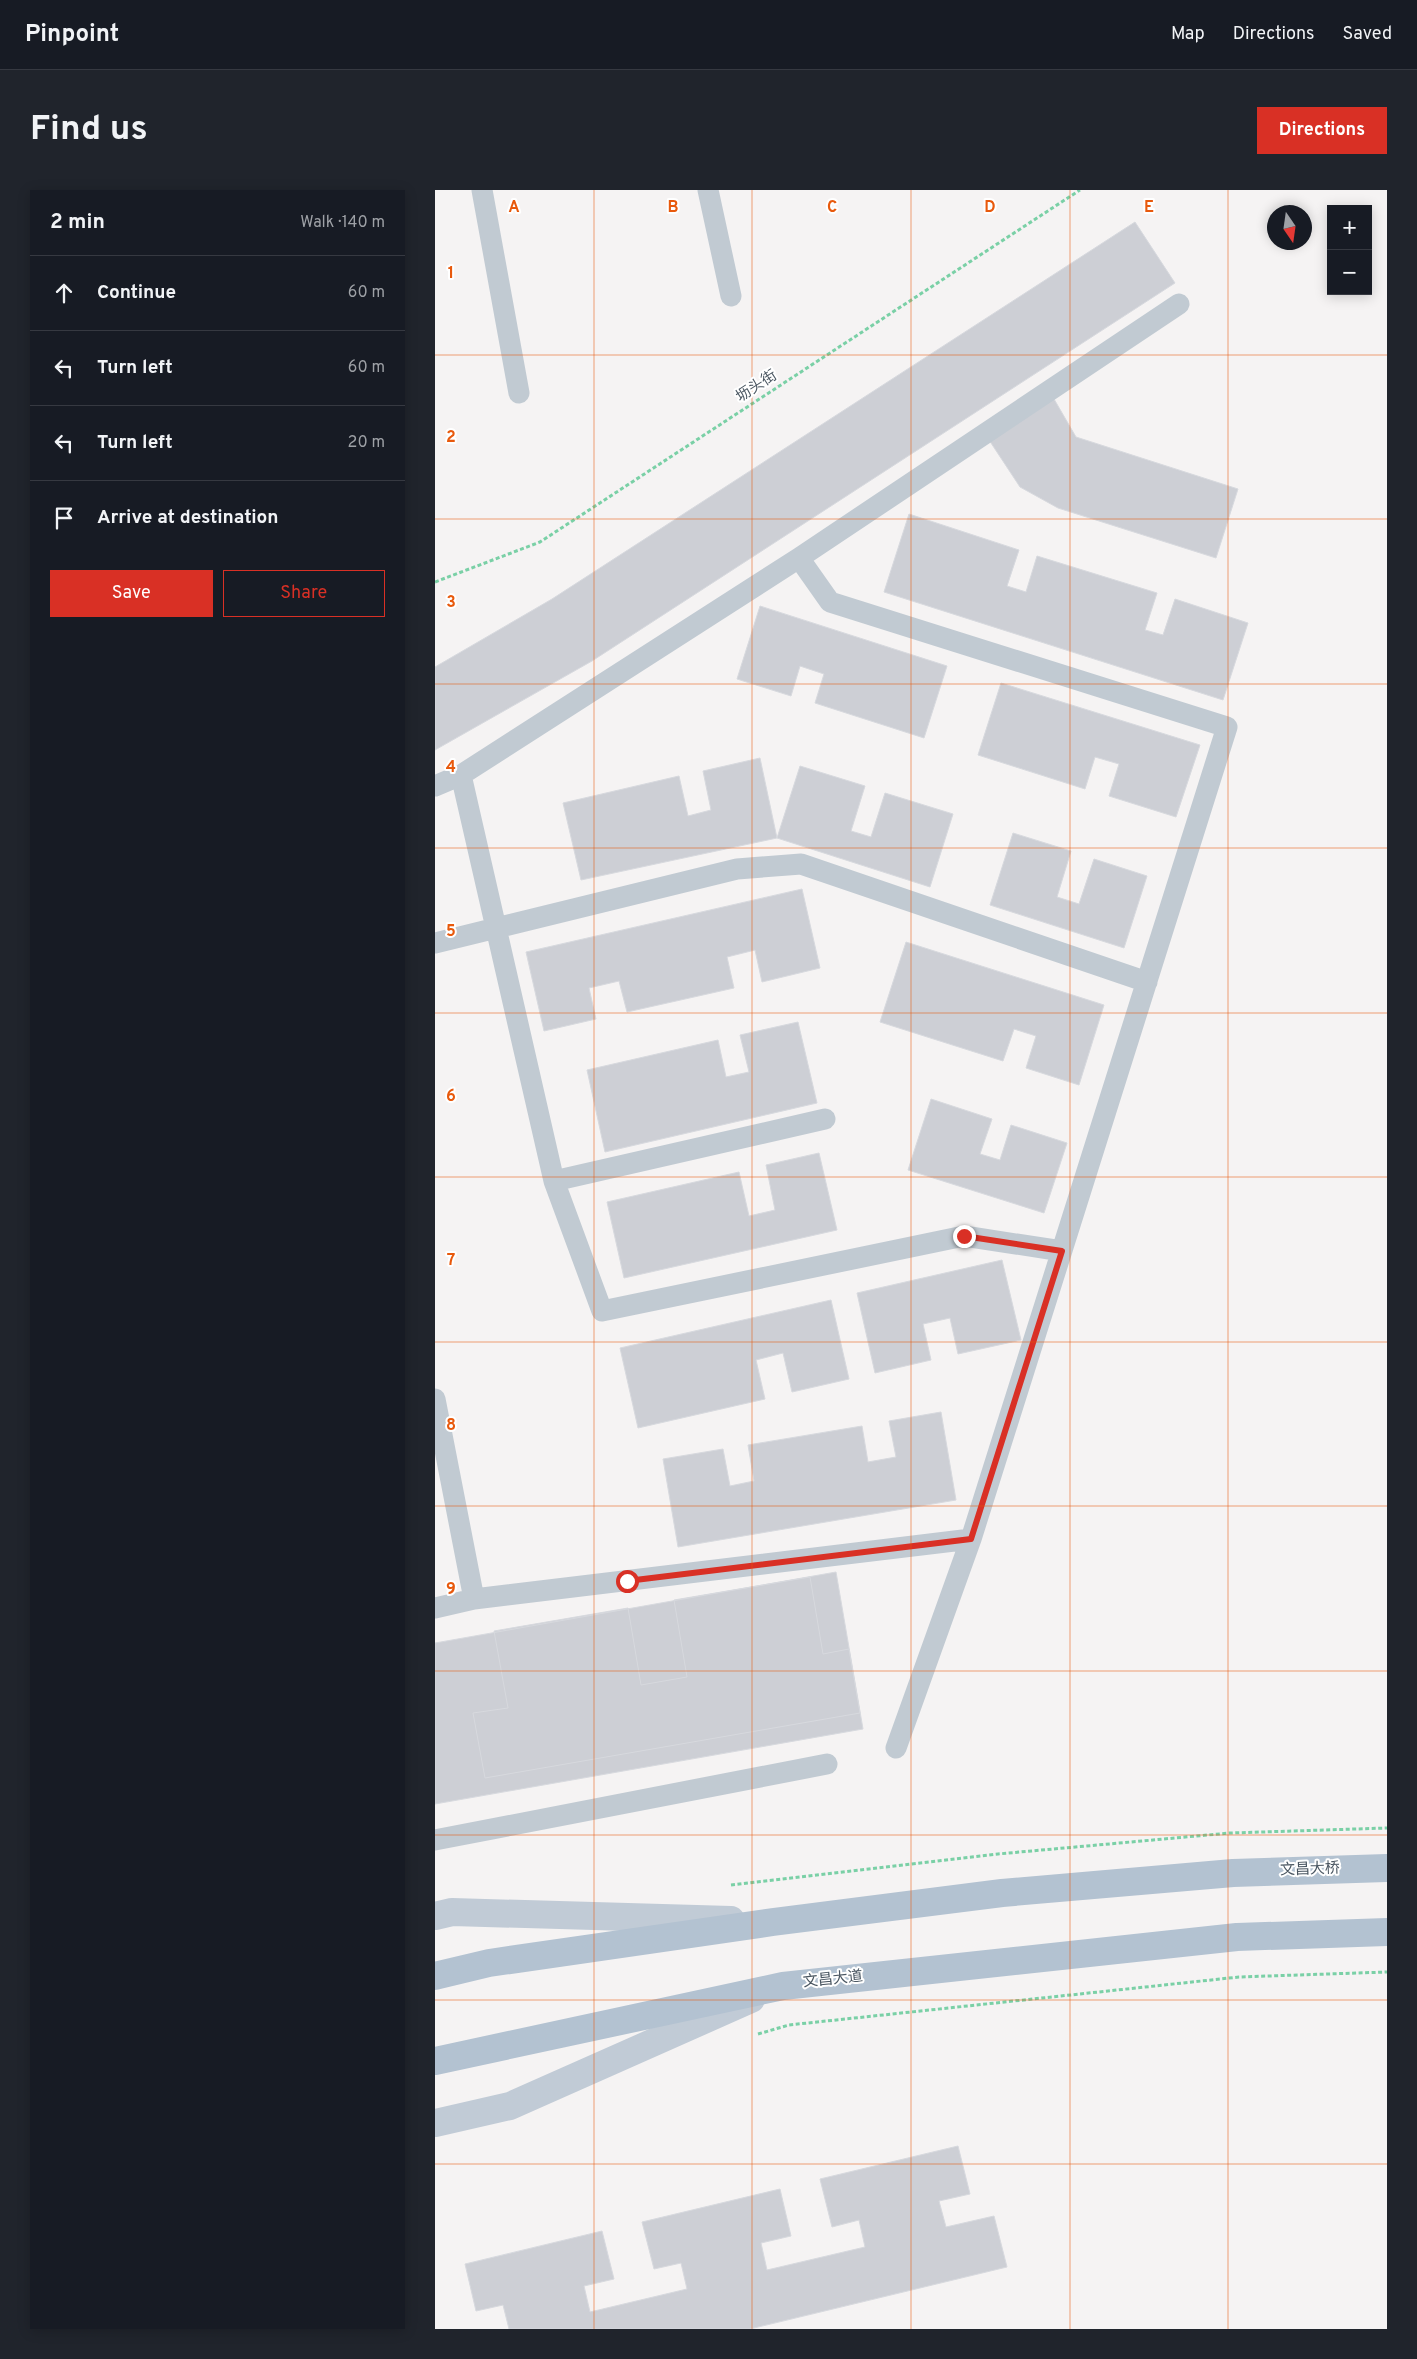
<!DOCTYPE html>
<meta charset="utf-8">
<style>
body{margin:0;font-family:Overpass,"Noto Sans SC",sans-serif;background:#20242c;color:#f1f3f6}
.controls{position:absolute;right:15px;top:15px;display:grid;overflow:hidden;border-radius:0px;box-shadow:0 2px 12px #0003}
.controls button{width:45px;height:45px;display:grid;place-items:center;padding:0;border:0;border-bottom:1px solid #363941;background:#171b24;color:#f1f3f6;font:25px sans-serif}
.compass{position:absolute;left:832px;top:15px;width:45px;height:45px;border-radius:50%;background:#171b24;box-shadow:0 2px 12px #0003;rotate:167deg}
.stop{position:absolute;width:15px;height:15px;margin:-11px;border:4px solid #d93025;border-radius:50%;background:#fff}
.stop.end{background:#d93025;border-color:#fff;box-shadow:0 1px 5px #0008}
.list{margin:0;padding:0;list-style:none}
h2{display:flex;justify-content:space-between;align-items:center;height:65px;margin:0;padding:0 20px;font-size:21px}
h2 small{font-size:16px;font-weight:400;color:#9ea1a6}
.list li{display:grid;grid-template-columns:32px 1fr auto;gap:15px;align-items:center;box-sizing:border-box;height:75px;padding:0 20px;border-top:1px solid #363941}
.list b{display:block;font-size:19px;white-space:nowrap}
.list em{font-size:16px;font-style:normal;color:#9ea1a6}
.actions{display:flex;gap:10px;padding:15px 20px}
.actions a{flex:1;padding:11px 0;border:1px solid #d93025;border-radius:0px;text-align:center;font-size:18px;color:#d93025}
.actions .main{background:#d93025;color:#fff}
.icon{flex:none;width:28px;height:28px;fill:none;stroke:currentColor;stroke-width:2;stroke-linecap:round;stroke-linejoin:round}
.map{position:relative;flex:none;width:952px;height:2139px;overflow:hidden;border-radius:0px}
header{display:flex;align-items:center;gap:30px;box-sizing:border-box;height:70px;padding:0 25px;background:#171b24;border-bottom:1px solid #363941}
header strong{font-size:24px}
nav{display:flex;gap:28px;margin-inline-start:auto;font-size:18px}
.intro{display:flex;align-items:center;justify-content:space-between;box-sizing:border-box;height:120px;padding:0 30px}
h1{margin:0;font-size:35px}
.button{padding:12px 22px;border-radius:0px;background:#d93025;color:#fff;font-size:18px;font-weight:700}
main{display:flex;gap:30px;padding:0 30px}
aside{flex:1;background:#171b24;border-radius:0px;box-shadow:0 2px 12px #0003}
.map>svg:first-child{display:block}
.building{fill:#cdcfd5;stroke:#d7d9de}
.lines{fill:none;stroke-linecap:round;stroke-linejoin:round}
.path{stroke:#7ad0a6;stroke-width:3;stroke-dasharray:4 2.5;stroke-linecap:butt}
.lane{stroke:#c1cad2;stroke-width:21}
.secondary{stroke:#c1cbd6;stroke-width:28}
.primary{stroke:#b3c2d1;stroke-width:28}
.route{stroke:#d93025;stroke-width:6}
.grid{fill:none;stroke:#e8590c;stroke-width:1;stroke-opacity:0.55}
.labels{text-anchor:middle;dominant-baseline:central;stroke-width:4;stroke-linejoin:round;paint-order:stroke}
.street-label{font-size:15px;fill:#4a5661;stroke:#fff}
.grid-label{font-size:16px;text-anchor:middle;font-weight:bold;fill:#e8590c;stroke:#fff;stroke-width:4;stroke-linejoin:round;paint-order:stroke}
</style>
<header>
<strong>Pinpoint</strong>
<nav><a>Map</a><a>Directions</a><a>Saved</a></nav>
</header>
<div class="intro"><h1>Find us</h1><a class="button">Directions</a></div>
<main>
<aside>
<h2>2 min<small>Walk · 140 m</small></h2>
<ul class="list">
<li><svg class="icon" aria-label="ahead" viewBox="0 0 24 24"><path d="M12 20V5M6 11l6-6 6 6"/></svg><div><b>Continue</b></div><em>60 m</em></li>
<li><svg class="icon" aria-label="left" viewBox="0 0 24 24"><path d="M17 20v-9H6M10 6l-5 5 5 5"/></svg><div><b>Turn left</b></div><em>60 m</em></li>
<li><svg class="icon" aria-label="left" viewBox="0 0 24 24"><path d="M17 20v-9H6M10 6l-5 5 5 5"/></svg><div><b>Turn left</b></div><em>20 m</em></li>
<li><svg class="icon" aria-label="arrive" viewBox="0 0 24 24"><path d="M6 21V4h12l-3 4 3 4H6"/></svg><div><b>Arrive at destination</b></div></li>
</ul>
<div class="actions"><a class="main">Save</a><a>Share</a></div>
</aside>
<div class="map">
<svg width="952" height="2139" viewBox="0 0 952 2139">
<rect width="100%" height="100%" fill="#f5f3f3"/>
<path class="building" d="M700,32L740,93L157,471L0,560V477L117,409Z
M619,209L641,247L803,299L781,368L623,318L585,297L554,250Z
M474,324L584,360L572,396L591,402L602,366L722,403L710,440L728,445L740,409L813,433L788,510L449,402Z
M325,416L512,476L489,548L380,513L389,484L365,476L356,506L302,489Z
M566,493L765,555L741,627L674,606L684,574L660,567L650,599L543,565Z
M325,568L342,648L146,690L128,613L244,586L253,626L276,620L268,581Z
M365,576L430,596L416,641L436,647L450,603L518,624L495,697L342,648Z
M578,643L636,661L622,707L644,714L659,669L712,686L689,758L555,715Z
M367,699L385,778L327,792L320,760L292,767L299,798L192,822L184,791L154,798L161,829L109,841L91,762Z
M471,752L669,815L644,895L591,878L601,846L579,839L568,871L445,832Z
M363,832L382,913L170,962L152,880L283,850L291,887L314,882L305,845Z
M496,909L557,929L545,964L565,970L576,935L632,953L609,1023L473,980Z
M384,963L402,1040L189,1088L172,1012L304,982L314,1026L340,1020L331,975Z
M567,1070L586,1150L523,1164L515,1128L488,1134L496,1170L440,1183L422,1103Z
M396,1110L414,1189L357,1202L348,1163L321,1170L330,1209L203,1238L185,1158Z
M506,1222L521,1310L243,1357L228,1269L288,1259L295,1296L319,1291L313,1255L427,1236L433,1272L461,1267L454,1231Z
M401,1382L428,1539L0,1614V1453Z
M375,1387L388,1464L414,1459L425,1523L50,1588L38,1523L73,1518L59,1441L193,1418L206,1495L252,1487L239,1410Z
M523,1956L535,2004L504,2011L511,2037L559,2026L572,2077L315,2139H74L68,2115L41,2121L30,2074L167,2041L179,2089L149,2096L155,2122L252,2099L246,2073L219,2079L207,2032L345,1999L356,2046L326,2053L332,2080L430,2057L424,2030L397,2037L385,1989Z"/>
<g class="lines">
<path class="path" d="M0,392L105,352L645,0
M296,1695L563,1664L795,1643L952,1638
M323,1844L354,1835L804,1787L952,1782"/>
<path class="lane" d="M47,0L84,203
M273,0L296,106
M364,368L395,412L792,537L536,1349
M26,585L119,991L167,1121L529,1046L627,1061
M0,596L26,585L364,368L744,114
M0,753L302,679L366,674L712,792
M119,991L390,929
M0,1209L39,1409
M0,1418L39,1409L536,1349L461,1558
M0,1650L392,1574"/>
<path class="secondary" d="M0,1726L17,1722L296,1730
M0,1933L75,1916L316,1809"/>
<path class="primary" d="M0,1786L54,1773L338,1732L567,1703L798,1683L952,1678
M0,1871L348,1796L802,1747L952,1742"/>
</g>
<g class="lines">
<path class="route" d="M192,1391L536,1349L627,1061L529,1046"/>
</g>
<path class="grid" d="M159,0V2139M317,0V2139M476,0V2139M635,0V2139M793,0V2139M0,165H952M0,329H952M0,494H952M0,658H952M0,823H952M0,987H952M0,1152H952M0,1316H952M0,1481H952M0,1645H952M0,1810H952M0,1974H952"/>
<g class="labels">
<g class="street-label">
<text transform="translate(322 197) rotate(-33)">坜头街</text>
<text transform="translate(875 1680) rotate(-2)">文昌大桥</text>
<text transform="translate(398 1790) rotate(-6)">文昌大道</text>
</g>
</g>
<g class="grid-label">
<text x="79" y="22">A</text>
<text x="238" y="22">B</text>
<text x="397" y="22">C</text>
<text x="555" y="22">D</text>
<text x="714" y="22">E</text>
<text x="16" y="88">1</text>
<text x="16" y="252">2</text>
<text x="16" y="417">3</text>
<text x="16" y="582">4</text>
<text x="16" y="746">5</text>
<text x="16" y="911">6</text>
<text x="16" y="1075">7</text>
<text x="16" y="1240">8</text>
<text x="16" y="1404">9</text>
</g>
</svg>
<div class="controls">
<button>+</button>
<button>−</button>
</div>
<svg class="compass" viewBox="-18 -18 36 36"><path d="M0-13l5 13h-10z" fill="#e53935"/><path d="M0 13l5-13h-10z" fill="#9ea1a6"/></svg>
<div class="stop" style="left:192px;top:1391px"></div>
<div class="stop end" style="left:529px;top:1046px"></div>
</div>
</main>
